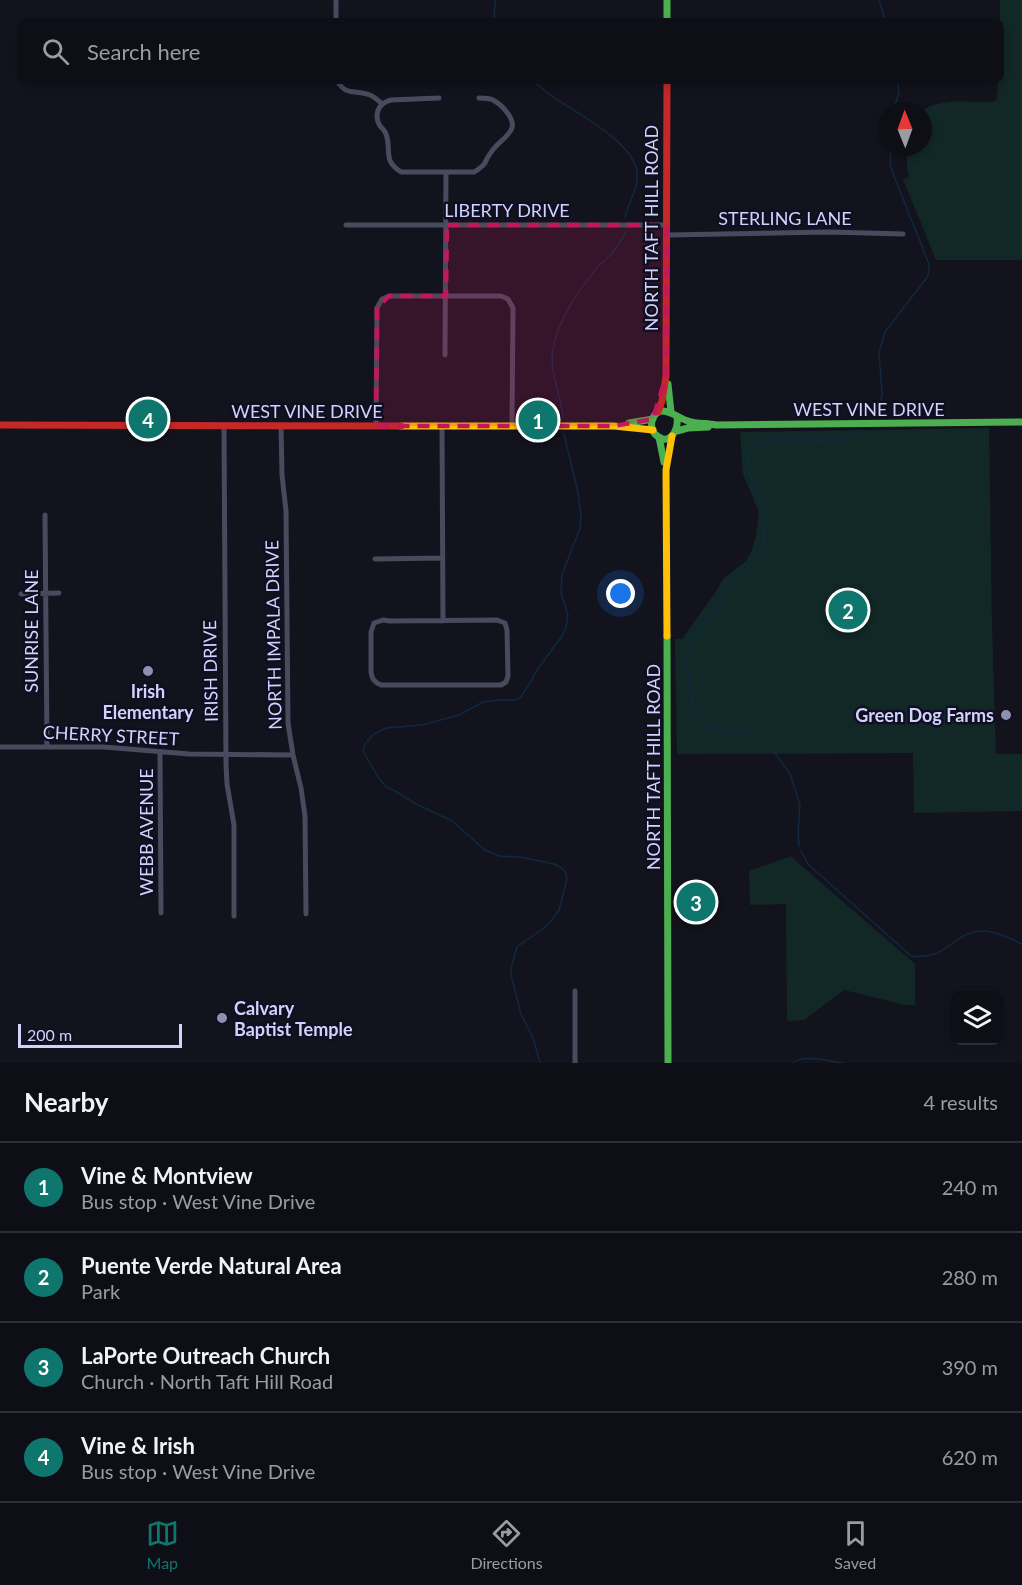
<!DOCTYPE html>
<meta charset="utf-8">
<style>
body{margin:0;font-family:Lato,sans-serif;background:#17171f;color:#f1f3f6}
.controls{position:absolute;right:18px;bottom:18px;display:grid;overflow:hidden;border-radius:12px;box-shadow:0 3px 9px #0003}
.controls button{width:54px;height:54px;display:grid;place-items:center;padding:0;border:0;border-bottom:2px solid #2e2e35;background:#0e0e16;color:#f1f3f6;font:30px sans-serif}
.compass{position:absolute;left:878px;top:102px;width:54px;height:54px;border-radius:50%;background:#0e0e16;box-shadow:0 3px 9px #0003;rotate:359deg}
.scale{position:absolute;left:18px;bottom:15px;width:164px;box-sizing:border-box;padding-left:6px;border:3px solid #d2d3fd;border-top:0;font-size:16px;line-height:21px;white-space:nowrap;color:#d2d3fd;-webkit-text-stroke:4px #0f0f21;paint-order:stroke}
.you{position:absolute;left:621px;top:594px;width:21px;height:21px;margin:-15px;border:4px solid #fff;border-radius:50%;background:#1a73e8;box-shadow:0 0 0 9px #1a73e833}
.badge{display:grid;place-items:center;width:39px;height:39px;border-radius:50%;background:#0f766e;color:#fff;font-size:20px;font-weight:700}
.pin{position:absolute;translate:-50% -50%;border:3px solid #fff;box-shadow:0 2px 6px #0006}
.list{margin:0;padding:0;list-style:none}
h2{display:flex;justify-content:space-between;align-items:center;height:78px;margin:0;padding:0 24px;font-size:26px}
h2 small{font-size:20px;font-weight:400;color:#9b9ca1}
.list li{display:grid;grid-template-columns:39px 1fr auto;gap:18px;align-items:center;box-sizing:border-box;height:90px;padding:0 24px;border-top:2px solid #2e2e35}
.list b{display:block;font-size:22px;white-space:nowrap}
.list p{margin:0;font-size:20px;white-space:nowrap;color:#9b9ca1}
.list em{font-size:20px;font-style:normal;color:#9b9ca1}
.icon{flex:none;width:33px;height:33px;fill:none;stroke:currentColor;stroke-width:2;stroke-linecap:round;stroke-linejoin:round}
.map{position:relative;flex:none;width:1022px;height:1063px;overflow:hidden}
.search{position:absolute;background:#0e0e16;box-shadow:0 3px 9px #0003;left:18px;right:18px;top:18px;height:66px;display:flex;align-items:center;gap:15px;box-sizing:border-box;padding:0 21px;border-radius:12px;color:#9b9ca1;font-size:22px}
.sheet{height:438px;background:#0e0e16}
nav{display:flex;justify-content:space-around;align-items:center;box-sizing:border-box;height:84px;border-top:2px solid #2e2e35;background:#0e0e16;font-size:16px;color:#9b9ca1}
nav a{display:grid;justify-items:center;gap:3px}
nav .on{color:#0f766e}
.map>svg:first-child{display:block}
.green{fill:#122826}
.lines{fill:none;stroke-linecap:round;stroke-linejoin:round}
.stream{stroke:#102940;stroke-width:1.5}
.street{stroke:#484a5e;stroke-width:5}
.fast{stroke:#4caf50;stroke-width:7}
.slow{stroke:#ffc107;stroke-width:7}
.jam{stroke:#c62828;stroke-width:7}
.marked{fill:#c2185b;fill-opacity:0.2;stroke:#c2185b;stroke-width:4.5;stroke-dasharray:12 8;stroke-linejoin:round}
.poi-dot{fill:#8f90af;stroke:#0f0f21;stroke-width:2}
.labels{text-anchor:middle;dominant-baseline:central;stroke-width:5;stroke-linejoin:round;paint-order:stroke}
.street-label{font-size:18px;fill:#d2d3fd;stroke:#0f0f21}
.poi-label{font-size:18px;font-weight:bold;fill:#d2d3fd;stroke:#0f0f21}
</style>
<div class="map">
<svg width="1022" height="1063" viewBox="0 0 1022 1063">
<rect width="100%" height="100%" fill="#13131d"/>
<path class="green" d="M1000,0H1022V260H936L903,179L909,177L907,166V147H923V111H921C941,98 964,102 987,102H993L997,99L998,80H1000Z
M989,428L992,626L996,754H1022V811L914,813L913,753L677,754L675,639H682L715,593L723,579L746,561L752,550L756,536L759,512L743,474L740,432Z
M792,856L796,861L915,964V1005H905L844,990L804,1020L787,1021L786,904L750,905L749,871Z"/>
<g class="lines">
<path class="stream" d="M879,0L886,22
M495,22L494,12L496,0
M532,80C538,85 544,90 550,95C573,111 635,142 637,173C639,188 628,203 625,217
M893,111L899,93L897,80
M874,416L880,405L882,394L879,352L885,332L928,276L929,264L890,166L891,147
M563,418C562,398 552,380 552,359C553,328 576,293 596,269C601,263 607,259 612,253C617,247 621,240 625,234L626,231
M799,846L798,832L800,805L790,774L769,745L751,731L722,730L703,725L694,715L686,656L691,639L716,613L728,581L754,562L764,542L765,516L749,471L747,454L750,447L755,443L789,438L832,442L848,437L860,430
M801,851L808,864L911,956C918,957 928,956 935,954C954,946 961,930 986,931C999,932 1011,939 1022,944
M540,1063L533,1038L521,1014L511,975L512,964L517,947L548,925L559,910L567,879L566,874L563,869L554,864L520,857L499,856L485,850L452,821L414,803L397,792L386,787L378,777L363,751L365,744L374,734L386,728L422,725L459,715L483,702L498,700H515L520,698L529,685L537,670L562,636L566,628L568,615L561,593L562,575L580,528L581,517L578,493L564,434
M793,1063C803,1054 828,1061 842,1063"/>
<path class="street" d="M336,0V22
M337,80C345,97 357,89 370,95C375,97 378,100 382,104
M439,98L391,100C379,103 373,114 380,126C382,128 385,131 386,134C392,150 382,160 401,172H474C489,163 483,162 492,151C497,143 507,138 511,130C517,120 502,105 493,100C489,98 484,98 479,98
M346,225H667
M667,235L829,232L903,234
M445,355L446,172
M224,426L226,764L227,784L234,825V916
M281,426L282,475L286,511L288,723L293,755L301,788L305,816L306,914
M376,426L377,308L382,299L389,296H501L508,299L513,308L512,426
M442,426L443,621
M45,515L47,747
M375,559L442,558
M21,594L59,593
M383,620L390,621L497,620L505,623L507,630L508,676L506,682L501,685H381C374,682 372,679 371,672V632L374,623Z
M0,747H104L189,754L293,755
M160,752L161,913
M575,1063V991"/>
<path class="fast" d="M667,0V22
M668,384L671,412
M677,418C679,431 668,448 655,434C652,431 651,426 652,421C658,400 677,418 688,421C697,424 707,423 716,425L1022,422
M629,423L653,419
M677,431L688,428L708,427
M659,437L664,462
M667,636L668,1063"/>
<path class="slow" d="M401,426H614L653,430
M667,636L666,470L672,436"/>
<path class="jam" d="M658,412L662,401L666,376L667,80
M0,425L401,426"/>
</g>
<path class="marked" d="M447,225H667L666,376L653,419L614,426H376L377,308L389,296H446Z"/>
<g class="poi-dot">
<circle cx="148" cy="671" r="6"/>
<circle cx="1006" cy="715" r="6"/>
<circle cx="222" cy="1018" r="6"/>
</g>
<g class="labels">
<g class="street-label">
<text x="507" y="210">LIBERTY DRIVE</text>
<text x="785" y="218">STERLING LANE</text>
<text transform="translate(651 228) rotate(-90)">NORTH TAFT HILL ROAD</text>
<text x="869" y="409">WEST VINE DRIVE</text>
<text x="307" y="411">WEST VINE DRIVE</text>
<text transform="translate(31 631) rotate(-90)">SUNRISE LANE</text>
<text transform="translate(273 635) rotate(-91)">NORTH IMPALA DRIVE</text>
<text transform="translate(210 671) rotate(-91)">IRISH DRIVE</text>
<text transform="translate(111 735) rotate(3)">CHERRY STREET</text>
<text transform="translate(653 767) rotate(-90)">NORTH TAFT HILL ROAD</text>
<text transform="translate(146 832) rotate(-90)">WEBB AVENUE</text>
</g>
<g class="poi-label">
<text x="148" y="691">Irish<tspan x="148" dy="21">Elementary</tspan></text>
<text x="994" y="715" text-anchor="end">Green Dog Farms</text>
<text x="234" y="1008" text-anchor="start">Calvary<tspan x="234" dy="21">Baptist Temple</tspan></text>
</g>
</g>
</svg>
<div class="controls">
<button><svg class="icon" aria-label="layers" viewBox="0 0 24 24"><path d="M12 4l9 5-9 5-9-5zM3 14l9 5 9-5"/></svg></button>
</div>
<svg class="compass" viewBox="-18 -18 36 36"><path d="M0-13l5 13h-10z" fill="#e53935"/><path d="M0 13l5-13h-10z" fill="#9b9ca1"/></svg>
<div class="scale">200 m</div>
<div class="you"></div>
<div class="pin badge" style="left:538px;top:420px">1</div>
<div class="pin badge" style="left:848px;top:610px">2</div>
<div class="pin badge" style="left:696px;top:902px">3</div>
<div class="pin badge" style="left:148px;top:419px">4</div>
<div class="search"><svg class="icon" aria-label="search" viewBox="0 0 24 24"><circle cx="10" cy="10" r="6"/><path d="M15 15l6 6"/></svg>Search here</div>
</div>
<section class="sheet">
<h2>Nearby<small>4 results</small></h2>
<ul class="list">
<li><span class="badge">1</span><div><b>Vine &amp; Montview</b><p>Bus stop · West Vine Drive</p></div><em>240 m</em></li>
<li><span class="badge">2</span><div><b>Puente Verde Natural Area</b><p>Park</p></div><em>280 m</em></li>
<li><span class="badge">3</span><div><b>LaPorte Outreach Church</b><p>Church · North Taft Hill Road</p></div><em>390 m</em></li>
<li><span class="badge">4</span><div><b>Vine &amp; Irish</b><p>Bus stop · West Vine Drive</p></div><em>620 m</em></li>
</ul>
</section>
<nav>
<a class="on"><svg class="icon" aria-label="map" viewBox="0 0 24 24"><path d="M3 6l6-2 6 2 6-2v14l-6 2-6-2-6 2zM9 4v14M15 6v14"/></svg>Map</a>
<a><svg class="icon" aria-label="directions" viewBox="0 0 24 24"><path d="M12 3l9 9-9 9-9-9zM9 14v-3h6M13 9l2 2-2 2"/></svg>Directions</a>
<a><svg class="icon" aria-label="saved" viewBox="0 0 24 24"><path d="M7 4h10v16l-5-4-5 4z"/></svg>Saved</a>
</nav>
